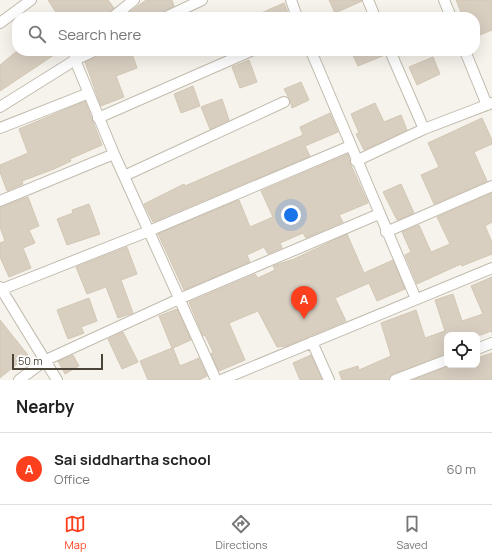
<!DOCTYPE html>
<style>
body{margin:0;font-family:Manrope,sans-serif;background:#f6f6f6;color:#222}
.controls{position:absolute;right:12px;bottom:12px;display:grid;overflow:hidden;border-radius:8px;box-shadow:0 4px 16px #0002}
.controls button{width:36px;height:36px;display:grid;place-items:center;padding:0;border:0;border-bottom:1px solid #e0e0e0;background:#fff;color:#222;font:20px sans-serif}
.scale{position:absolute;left:12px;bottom:10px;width:91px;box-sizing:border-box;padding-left:4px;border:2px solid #4b4439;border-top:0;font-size:11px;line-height:14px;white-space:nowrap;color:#4b4439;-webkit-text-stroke:3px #fff;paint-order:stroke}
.you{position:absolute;left:291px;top:215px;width:14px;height:14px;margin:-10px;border:3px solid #fff;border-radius:50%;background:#1a73e8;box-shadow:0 0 0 6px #1a73e833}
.badge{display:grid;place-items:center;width:26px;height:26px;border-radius:50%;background:#fc3f1d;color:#fff;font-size:13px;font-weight:700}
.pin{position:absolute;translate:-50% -33px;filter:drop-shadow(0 1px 2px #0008)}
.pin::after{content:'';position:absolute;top:21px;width:14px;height:12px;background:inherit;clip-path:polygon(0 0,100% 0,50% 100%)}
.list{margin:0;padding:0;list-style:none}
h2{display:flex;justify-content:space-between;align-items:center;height:52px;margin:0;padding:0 16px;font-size:17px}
h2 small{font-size:13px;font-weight:400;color:#767676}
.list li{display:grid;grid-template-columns:26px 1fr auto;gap:12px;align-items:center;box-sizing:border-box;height:72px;padding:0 16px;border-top:1px solid #e0e0e0}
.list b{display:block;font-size:15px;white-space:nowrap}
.list p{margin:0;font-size:13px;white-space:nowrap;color:#767676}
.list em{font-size:13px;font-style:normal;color:#767676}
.icon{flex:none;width:22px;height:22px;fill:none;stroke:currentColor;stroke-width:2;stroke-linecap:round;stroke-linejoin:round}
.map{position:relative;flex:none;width:492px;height:380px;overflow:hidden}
.search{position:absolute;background:#fff;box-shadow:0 4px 16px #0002;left:12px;right:12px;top:12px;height:44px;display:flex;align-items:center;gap:10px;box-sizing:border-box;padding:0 14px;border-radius:16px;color:#767676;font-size:15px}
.sheet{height:124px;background:#fff}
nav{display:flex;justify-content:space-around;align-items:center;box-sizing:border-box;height:56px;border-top:1px solid #e0e0e0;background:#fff;font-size:11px;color:#767676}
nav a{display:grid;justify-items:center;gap:2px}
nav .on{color:#fc3f1d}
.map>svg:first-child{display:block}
.building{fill:#d8cfc1;stroke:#d3c7b4}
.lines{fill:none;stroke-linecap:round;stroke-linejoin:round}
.street-casing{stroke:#c2bbae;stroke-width:12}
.street{stroke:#fff;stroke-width:10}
</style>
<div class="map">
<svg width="492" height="380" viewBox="0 0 492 380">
<rect width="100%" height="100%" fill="#f6f3ec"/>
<path class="building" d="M48,0H108L114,8L109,12L107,17H59Z
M146,0H172L174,6L163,11L159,17H123Z
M329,0H362V1L335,13Z
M456,0H492V30L475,37V17H463Z
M284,3L290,17H252Z
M17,51H60L0,91V65Z
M113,51H131L137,68L116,76L124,97L101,106L85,62Z
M351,51H384L385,55L358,66Z
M433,57L440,74L417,85L409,67Z
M249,60L257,82L240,88L232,67Z
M301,82L309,100L292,108L290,100L284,89Z
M193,86L200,106L181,113L174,94Z
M222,99L229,120L210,129L201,107Z
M85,101L102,145L70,159L71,161L54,169L22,181L23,184L7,191L0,172V165L28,153L19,129Z
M375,103L384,122L401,115L407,130L364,150L356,134L359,133L351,114Z
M330,113L338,132L305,146L310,156L153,222L144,204L184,184L185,186L303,135L300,127Z
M482,118L492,140V144L474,152L487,181L434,204L421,175L439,167L428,143Z
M348,154L350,163L368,203L339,215L343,222L306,238L303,233L280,243L282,248L268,254L264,247L247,255L250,262L184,290L158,234L239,200L250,227L273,217L261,191Z
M401,184L414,213L397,220L383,192Z
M492,193V222L485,226L492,242V254L462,266L461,264L417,284L405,255L411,252L402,232L419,225L431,252L450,244L437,217Z
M28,197L39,226L29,230L35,243L23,248L31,268L9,277L0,257V243L5,241L0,227V207Z
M89,204L100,234L67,245L57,219L73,213L72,210Z
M347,234L364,273L393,260L405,289L377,301L369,283L335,298L346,321L286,346L277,347L258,311L229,323L245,360L219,371L211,354L213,352L205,335L203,336L189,302L255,274L258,278L275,270L273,266L294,259Z
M127,247L137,274L121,280L133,313L118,318L106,287L87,294L76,267Z
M492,277V333L491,331L481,335H447V354L393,374L389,380H342L339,372L358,366L359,370L391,356L381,323L416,310L425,338L445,331L435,300L453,294L462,321L483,314L471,286Z
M89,298L97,321L81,327L84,333L68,339L57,310Z
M177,309L191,340L173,348L180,366L199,358L207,376L199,380H148L140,361L172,348L159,316Z
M0,320L28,355L0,378Z
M123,332L138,362L122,369L108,339Z
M492,353V380H413L451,365H477V358Z
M73,355L79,366L65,374L58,361Z
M311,355L322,380H300L293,363Z"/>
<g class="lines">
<g class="street-casing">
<path id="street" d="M291,0L297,17
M368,0L375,17
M444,0L451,17
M113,17L134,0
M166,17L202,0
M0,23L31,0
M74,51L75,60L114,154L216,380
M311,51L416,299
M390,51L424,129
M465,51L487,105
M0,107L75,60L94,51
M98,118L251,51
M0,128L89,93
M356,161L424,129L492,103
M124,176L284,102
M0,201L114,154
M386,232L492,186
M0,287L57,380
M0,290L149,231L350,146
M312,342L329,380
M477,349L492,343
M19,380L46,360L179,299L379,214
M221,380L492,268
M395,380L447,360"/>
</g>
<use href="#street" class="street"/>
</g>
</svg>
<div class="controls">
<button><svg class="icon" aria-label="locate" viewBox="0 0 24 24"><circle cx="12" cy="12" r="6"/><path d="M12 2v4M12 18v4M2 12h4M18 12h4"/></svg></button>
</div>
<div class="scale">50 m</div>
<div class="you"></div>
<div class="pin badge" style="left:304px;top:319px">A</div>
<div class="search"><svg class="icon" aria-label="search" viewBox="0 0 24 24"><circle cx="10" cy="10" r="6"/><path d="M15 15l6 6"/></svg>Search here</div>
</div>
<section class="sheet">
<h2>Nearby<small></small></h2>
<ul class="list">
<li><span class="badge">A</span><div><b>Sai siddhartha school</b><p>Office</p></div><em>60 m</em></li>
</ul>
</section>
<nav>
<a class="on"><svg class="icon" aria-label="map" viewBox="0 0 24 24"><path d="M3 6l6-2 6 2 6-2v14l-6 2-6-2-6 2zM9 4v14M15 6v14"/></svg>Map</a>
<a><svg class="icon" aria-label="directions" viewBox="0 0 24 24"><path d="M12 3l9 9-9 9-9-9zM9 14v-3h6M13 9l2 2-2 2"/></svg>Directions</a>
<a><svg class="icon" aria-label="saved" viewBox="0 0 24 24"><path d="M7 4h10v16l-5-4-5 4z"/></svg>Saved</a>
</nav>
